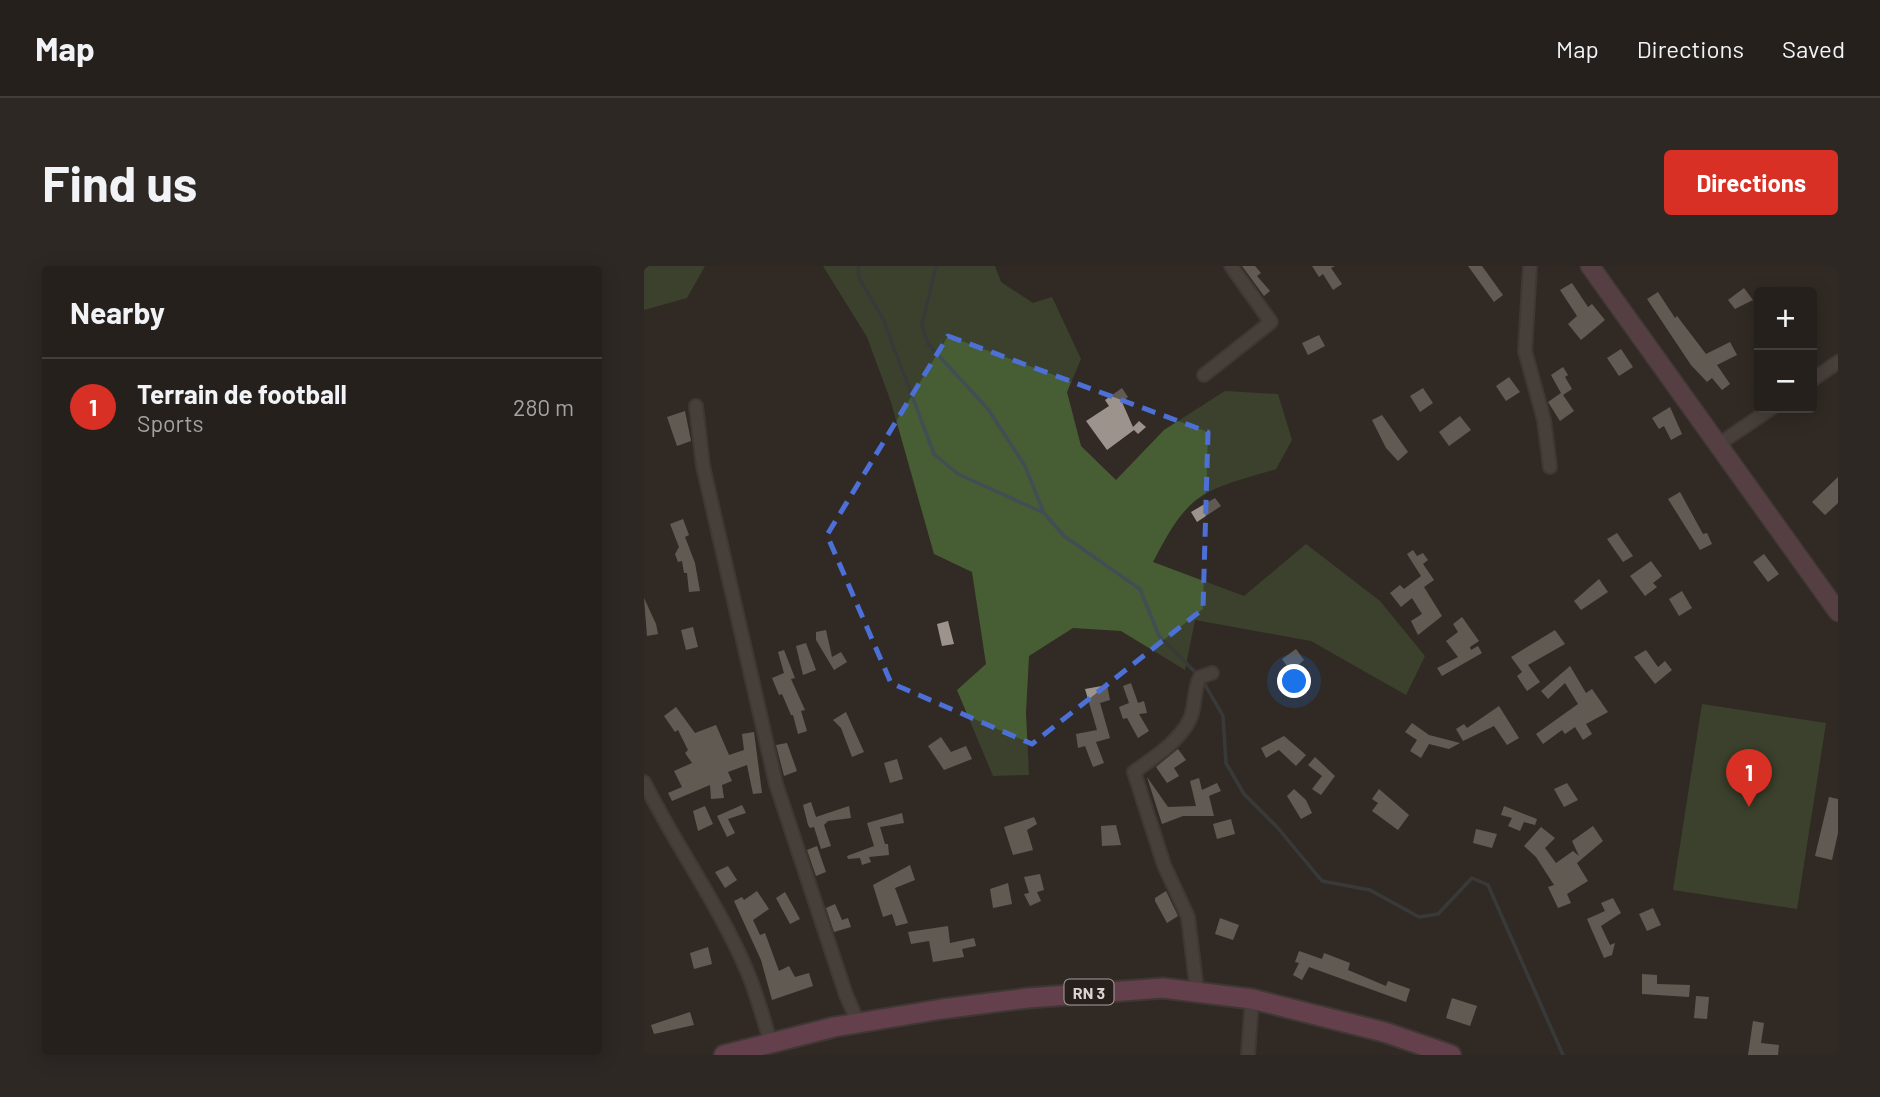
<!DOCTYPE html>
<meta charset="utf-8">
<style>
body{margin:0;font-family:Barlow,sans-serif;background:#2e2825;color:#f1f3f6}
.controls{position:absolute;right:21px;top:21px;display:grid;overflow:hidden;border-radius:7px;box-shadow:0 4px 18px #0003}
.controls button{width:63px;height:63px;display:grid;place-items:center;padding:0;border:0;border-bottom:2px solid #423e3b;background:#26201c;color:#f1f3f6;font:35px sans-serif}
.you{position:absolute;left:651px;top:416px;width:24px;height:24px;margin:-18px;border:5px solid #fff;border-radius:50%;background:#1a73e8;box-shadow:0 0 0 10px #1a73e833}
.badge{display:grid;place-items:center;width:46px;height:46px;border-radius:50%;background:#d93025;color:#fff;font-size:23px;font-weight:700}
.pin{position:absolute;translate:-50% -58px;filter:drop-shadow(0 2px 4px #0008)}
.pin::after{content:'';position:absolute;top:37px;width:24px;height:21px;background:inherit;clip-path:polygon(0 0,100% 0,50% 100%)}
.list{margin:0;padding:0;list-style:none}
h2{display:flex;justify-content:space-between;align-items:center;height:91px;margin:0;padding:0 28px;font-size:30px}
h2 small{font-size:23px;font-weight:400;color:#a4a3a3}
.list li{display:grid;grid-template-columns:46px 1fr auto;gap:21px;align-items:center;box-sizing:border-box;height:98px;padding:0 28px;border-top:2px solid #423e3b}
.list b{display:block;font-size:26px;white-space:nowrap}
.list p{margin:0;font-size:23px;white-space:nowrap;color:#a4a3a3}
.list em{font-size:23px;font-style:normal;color:#a4a3a3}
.map{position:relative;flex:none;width:1194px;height:789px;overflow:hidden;border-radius:7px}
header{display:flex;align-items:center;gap:42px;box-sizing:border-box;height:98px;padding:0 35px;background:#26201c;border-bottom:2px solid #423e3b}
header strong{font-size:33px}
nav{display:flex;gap:38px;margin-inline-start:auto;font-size:24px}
.intro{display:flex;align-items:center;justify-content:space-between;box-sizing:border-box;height:168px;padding:0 42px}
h1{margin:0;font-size:49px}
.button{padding:18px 32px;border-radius:7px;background:#d93025;color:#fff;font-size:24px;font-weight:700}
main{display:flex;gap:42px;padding:0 42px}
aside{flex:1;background:#26201c;border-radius:7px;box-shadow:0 4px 18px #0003}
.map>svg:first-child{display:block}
.green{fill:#475e35}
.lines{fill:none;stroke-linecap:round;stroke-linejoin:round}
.stream{stroke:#414e54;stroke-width:3.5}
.building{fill:#9c948c}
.minor-casing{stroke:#504845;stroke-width:16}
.secondary-casing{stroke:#504845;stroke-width:21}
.primary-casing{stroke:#504845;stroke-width:23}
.minor{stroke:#635955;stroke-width:12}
.secondary{stroke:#825a68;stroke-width:18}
.primary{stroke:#a05b7b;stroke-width:19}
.marked{fill:none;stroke:#4c70d6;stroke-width:5;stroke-dasharray:14 9;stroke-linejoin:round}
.labels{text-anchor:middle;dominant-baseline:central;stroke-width:7;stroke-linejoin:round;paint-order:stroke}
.shield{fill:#28201c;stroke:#a59e9b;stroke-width:2}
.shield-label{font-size:16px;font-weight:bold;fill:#dad4d2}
</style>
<header>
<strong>Map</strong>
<nav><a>Map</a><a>Directions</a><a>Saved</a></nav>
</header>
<div class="intro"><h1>Find us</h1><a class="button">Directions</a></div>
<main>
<aside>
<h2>Nearby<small></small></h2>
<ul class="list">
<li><span class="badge">1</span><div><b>Terrain de football</b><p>Sports</p></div><em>280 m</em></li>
</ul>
</aside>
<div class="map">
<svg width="1194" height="789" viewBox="0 0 1194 789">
<rect width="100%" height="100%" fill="#322a25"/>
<path class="green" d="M0,0H61L43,32L0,44Z
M179,0H351L357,16L389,37L408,31L437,93L423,126L437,180L472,214L520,164L581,125L634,128L648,174L632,203C558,225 546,224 509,296L600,330L662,278L736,335L781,390L762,429L667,375L551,354L541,404L477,365L429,362L385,390L382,447L385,509L349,510L313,424L342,398L328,306L290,288L247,136L223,71Z
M1058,438L1182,457L1153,643L1029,624Z"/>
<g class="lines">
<path class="stream" d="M214,0L215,12L239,53L290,188L314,208L400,247L420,270L496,323L515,370L554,409
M292,0L278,59L284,78L344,143L381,200L399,245
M559,415L579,450L582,497L600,528L633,561L678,615L726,624L775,651L794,648L828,612L844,619L919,789"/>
</g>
<path class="building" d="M598,0H611L617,7L613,10L626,25L620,30Z
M668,0H691L687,2L698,18L689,24L679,8L675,11Z
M824,0H838L859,29L850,36Z
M928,17L944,41L948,38L961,54L937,74L924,58L933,50L916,24Z
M1100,22L1109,34L1091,43L1084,34Z
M1014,26L1031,52L1033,50L1062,88L1086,76L1093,89L1073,99L1086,118L1078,124L1068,112L1063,116L1047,99L1003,33Z
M675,69L681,80L664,89L658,77Z
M977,83L989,101L975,110L963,92Z
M919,101L924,109L921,111L928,123L919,129L930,145L916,155L904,136L917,127L907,109Z
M865,111L876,126L862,135L852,120Z
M478,122L484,131L478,136L489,161L495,155L502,161L494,168L490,164L463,184L442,155L465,140L461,134Z
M779,122L789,137L776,146L766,130Z
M1026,141L1038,168L1027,174L1020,160L1015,163L1008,152Z
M41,145L47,175L33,180L23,151Z
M738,149L764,186L754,195L742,182L728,154Z
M816,150L827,164L805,180L795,166Z
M1194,211V237L1181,249L1168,236Z
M1036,226L1059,268L1063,267L1068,278L1056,284L1024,233Z
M571,232L577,240L553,256L547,246Z
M39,253L45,269L41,271L51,297L56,325L45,326L43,307H40L38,295L34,296L31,288L35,281L26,258Z
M973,267L989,290L979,296L963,273Z
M769,284L773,290L779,287L784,294L779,298L790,314L780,321L798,350L774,369L767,355L778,348L768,332L757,341L746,327L756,319L760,323L777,310L763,288Z
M1120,288L1135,308L1124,316L1109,296Z
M1007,295L1018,310L1009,317L1013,321L1001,330L986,310Z
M955,313L964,326L937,344L930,335Z
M1038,325L1048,342L1035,350L1025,333Z
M0,332L12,358L14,368L3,370Z
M818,351L835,375L826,381L827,384L834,380L838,387L798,410L793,402L814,391L802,375L814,366L809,358Z
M304,355L310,378L298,380L293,358Z
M49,361L54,381L42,384L37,364Z
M182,364L188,391L197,386L203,396L190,404L172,374V366Z
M911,364L921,378L884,399L896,416L883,425L873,410L878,406L867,391Z
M162,377L172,404L159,409L152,380Z
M652,383L660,394L647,406L638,393Z
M140,384L151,412L147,413L161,444L157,445L163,465L154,468L149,449H147L138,428L135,429L128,412L140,407L134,386Z
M1002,384L1014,401L1021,395L1028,404L1011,418L990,391Z
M926,400L942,427L948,423L964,446L942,458L948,468L939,474L931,461L921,468L918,464L899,478L892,468L934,438L921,417L904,433L897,425Z
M487,417L494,437L500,435L503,447L495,448L505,465L494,472L483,452L479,453L475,441L485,437L479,420Z
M463,419L466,434L456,437L466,472L452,476L460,497L449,501L441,480L434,482L432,468L453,464L441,423Z
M855,440L875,472L863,479L850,460L819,475L812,463L820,458L823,462Z
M32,441L51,467L72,459L85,489L100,484L98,468L110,466L118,527L109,528L103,499L84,506L88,515L78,519L80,532L67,533L66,519L28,535L24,527L38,521L30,505L48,497L41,487L44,484L34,464L31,466L20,450Z
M202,446L220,486L208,491L197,462L189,454Z
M768,457L785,469L816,477L805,483L785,478L777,492L766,485L773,474L761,466Z
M640,470L662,489L652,500L635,484L622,492L617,482Z
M297,471L307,486L322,480L328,493L300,504L284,480Z
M143,477L153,505L140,510L132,479Z
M534,483L542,494L530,502L535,510L523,517L512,501Z
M671,491L691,510L677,529L668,523L678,510L664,499Z
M253,493L259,513L246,517L240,497Z
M503,511L524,541L552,540L546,515L555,512L558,524L573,517L577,525L565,530L570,550H539L518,558Z
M923,517L934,534L920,541L910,523Z
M650,523L662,534L668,547L657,553L643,530Z
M735,523L765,549L754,564L728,545L734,537L728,533Z
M1185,531L1194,533V567L1188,594L1171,590Z
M167,536L172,551L205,540L207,552L184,555L180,559L187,580L177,583L170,561L166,562L164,559L159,539Z
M98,539L102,547L84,553L91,567L83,571L73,550Z
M61,540L69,558L54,565L49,545Z
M860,540L893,553L891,559L880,556L876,565L864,560L868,552L857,549Z
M258,547L260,557L236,561L241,578H244L245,589L225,591L227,596L218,599L216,592L204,593L203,590L230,580L223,557Z
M390,551L393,558L383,564L389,584L369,589L360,561Z
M587,553L591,568L573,573L569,558Z
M472,559L477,579L458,580L457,560Z
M949,560L959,575L933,597L944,615L923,628L927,637L914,642L904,621L910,619L892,591L880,580L897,561L911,572L901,582L912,597L929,585L935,590L928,575Z
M832,563L853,568L848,582L829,577Z
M173,580L182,606L172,610L163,584Z
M266,599L271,614L251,622L264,657L252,660L248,648L239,651L229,619Z
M84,600L93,614L81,622L71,606Z
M396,608L400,624L393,626L397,635L386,640L380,628L385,627L380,611Z
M364,617L368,638L349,642L346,623Z
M113,625L125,643L109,654L116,669L121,667L135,705L145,700L151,711L165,707L169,720L128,734L117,694L90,635L98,631L100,634Z
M522,625L534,650L523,657L511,635V632Z
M141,626L156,653L146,658L132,632Z
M969,632L977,647L957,660L966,679L971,677L968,689L960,692L943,653L961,645L957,637Z
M191,638L198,654L204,652L207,661L190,666L182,642Z
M1009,642L1017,659L1003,665L995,648Z
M576,652L595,659L589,674L571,668Z
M304,660L306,677L330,672L332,680L318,683L320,691L289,696L285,675L267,678L264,666Z
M64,681L68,698L50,703L46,687Z
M655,685L678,693L680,687L706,697L704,704L742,720L744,715L766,723L762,736L665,701L658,714L649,709L655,697L651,696Z
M998,708L1013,709V718L1046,719L1045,731L998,728Z
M1052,730L1065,731L1063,753L1050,752Z
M808,732L833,740L826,760L802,752Z
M46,746L50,759L10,768L7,759Z
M1109,755L1120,757L1117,777L1135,779L1134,789H1104Z"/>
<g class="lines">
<g class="minor-casing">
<path id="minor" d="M886,0L881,85L900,154L906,201
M560,109L627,56L587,0
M1168,114L1194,96
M52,140L59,200L132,518L202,729L214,756
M1075,178L1128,142
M0,516C32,580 75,639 103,705C113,728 119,753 127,777
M553,725L544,651L520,599L490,506C509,492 535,476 546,453C552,440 549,424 556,411L568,407
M604,789L608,733"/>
</g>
<g class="secondary-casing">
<path id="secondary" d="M946,0L1194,346"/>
</g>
<g class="primary-casing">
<path id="primary" d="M80,789L190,761L298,743L384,732L519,722L608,733L740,766L807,789"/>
</g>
<use href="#minor" class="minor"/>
<use href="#secondary" class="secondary"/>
<use href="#primary" class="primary"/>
</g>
<path d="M0 0H1194V789H0ZM304,70L564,166L559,343L388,478L247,417L183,269Z" fill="#322a25" fill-opacity=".55" fill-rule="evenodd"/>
<path class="marked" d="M304,70L564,166L559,343L388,478L247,417L183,269Z"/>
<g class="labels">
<rect class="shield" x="420.5" y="713.5" width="49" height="25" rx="5"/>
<g class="shield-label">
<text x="445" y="726">RN 3</text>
</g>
</g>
</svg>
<div class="controls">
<button>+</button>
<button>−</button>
</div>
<div class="you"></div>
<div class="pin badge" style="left:1105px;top:541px">1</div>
</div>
</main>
